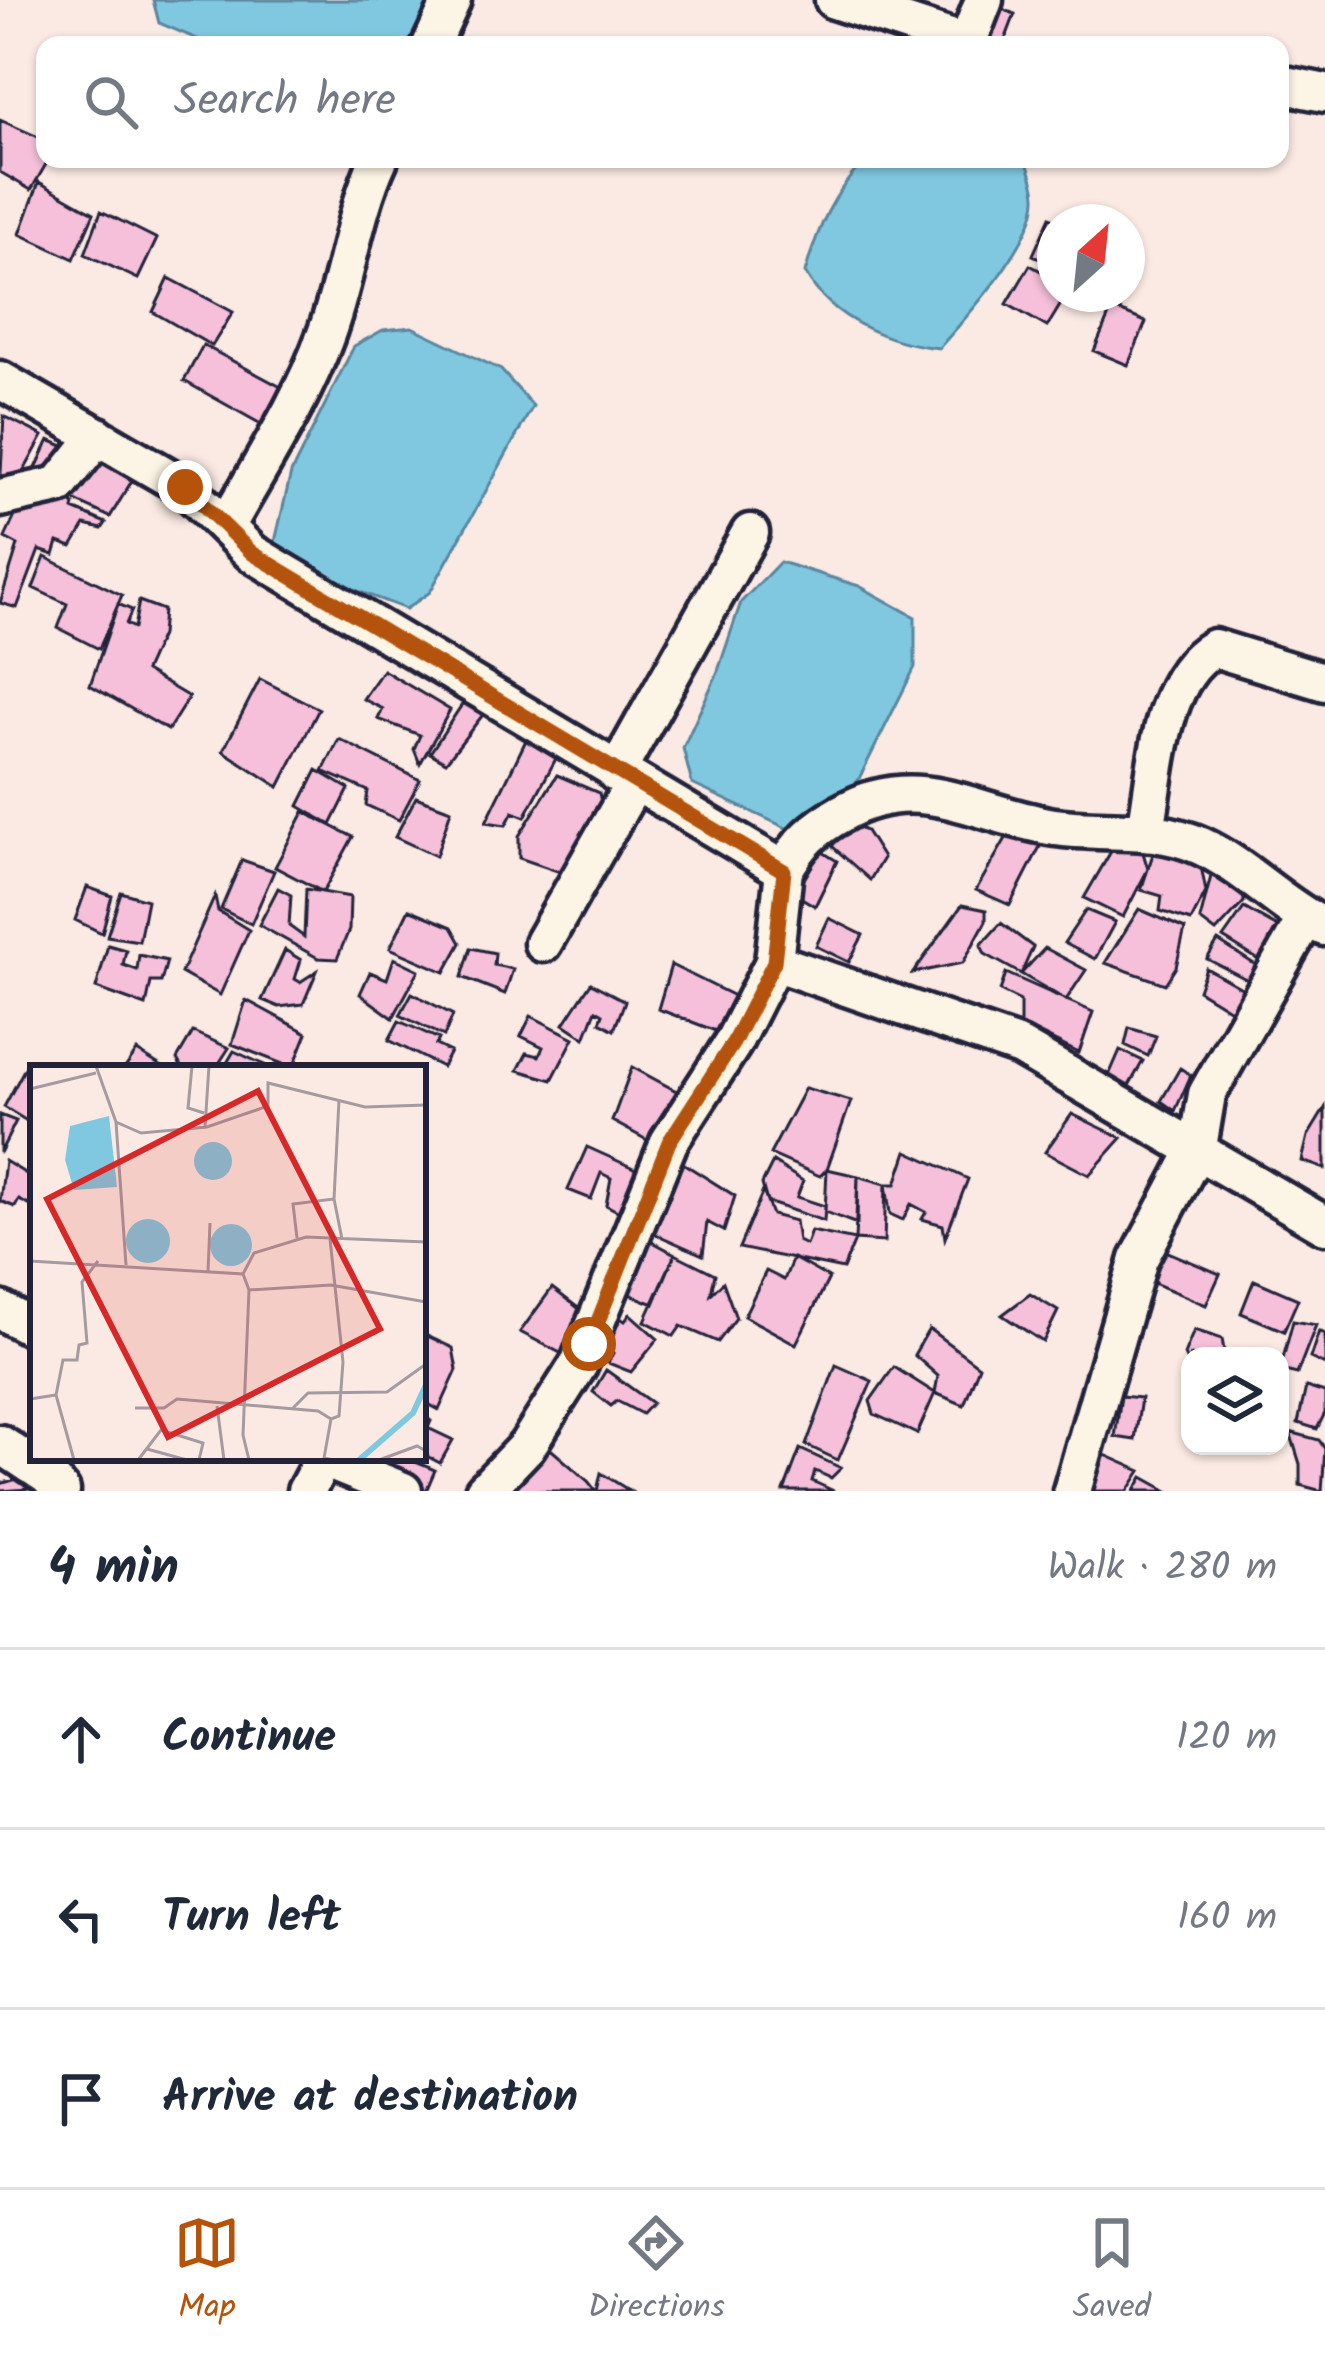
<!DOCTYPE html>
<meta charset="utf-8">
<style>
body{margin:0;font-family:Kalam,sans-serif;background:#f2f2f3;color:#1f2937}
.controls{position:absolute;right:36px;bottom:36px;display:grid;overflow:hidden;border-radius:24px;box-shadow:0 3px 9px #0004}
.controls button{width:108px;height:108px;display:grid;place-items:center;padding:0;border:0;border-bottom:3px solid #e0e1e3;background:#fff;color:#1f2937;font:60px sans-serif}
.compass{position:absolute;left:1037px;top:204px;width:108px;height:108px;border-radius:50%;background:#fff;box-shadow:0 3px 9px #0004;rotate:27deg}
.stop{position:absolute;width:36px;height:36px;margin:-27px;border:9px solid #b45309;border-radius:50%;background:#fff}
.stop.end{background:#b45309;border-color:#fff;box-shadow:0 3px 12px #0008}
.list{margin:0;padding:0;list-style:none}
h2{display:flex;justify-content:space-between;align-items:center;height:156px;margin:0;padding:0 48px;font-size:51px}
h2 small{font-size:39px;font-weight:400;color:#747a83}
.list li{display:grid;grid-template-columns:78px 1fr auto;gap:36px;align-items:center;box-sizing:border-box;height:180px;padding:0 48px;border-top:3px solid #e0e1e3}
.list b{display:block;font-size:45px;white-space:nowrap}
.list em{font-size:39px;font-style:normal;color:#747a83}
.icon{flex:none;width:66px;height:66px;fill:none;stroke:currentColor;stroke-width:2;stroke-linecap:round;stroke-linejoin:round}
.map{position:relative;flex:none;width:1325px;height:1491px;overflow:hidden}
.search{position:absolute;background:#fff;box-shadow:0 3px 9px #0004;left:36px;right:36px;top:36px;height:132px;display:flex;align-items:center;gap:30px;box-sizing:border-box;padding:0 42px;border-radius:24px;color:#747a83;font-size:45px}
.sheet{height:696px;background:#fff}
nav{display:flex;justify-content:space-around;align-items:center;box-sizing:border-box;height:168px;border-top:3px solid #e0e1e3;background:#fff;font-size:33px;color:#747a83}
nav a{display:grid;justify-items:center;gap:6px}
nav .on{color:#b45309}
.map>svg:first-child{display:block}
.water{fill:#80c8e0;stroke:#5a869e;stroke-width:3}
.building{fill:#f6c0da;stroke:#22223b;stroke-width:3}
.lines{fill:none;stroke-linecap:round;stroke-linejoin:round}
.minor-casing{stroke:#22223b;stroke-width:45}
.minor{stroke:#fcf5e5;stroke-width:36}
.route{stroke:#b45309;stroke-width:15}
.inset-river{fill:none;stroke:#80c8e0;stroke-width:6}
.inset-road{fill:none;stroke:#a49aa0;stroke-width:3}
.view{fill:#d62828;fill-opacity:0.15;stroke:#d62828;stroke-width:6}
.inset-edge{fill:none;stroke:#22223b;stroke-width:6}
</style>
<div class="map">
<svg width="1325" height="1491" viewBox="0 0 1325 1491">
<rect width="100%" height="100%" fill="#fbeae3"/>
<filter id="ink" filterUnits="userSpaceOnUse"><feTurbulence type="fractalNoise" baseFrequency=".00833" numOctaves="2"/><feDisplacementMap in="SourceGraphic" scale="24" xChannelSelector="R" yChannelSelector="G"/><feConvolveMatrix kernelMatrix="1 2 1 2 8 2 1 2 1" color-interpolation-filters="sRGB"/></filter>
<g filter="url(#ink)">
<path class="water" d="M153,0H443L425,45H211L159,23Z
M866,159H1026C1029,170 1036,184 1036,196C1038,238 967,317 939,348C889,343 832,320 805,273C818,227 833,193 866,159Z
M412,327L501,370L533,406L430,592L406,609L347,587L274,546L291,473L354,346L383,330Z
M780,562L859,586L915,617V667L858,781L795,832L692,784L683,748L717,674L741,602Z"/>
<path class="building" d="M995,6L1015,14L1004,43L983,35Z
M0,120L45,140L49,159L31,190L0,172Z
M39,182L94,213L74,259L20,234Z
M101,211L157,239L138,279L85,254Z
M1050,217L1060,222H1055V265L1033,255Z
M1030,265L1055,279V294H1067L1047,327L1007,304Z
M169,278L233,312L212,346L153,312Z
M1112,308L1146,322L1128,365L1094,351Z
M203,345L281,387L261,424L184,381Z
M4,416L43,436L13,491H0Z
M49,440L75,451L26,490Z
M93,451L136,474L110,517L67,497Z
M55,493L74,505L73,509L106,523L102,529L85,525L72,547L58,542L54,555L39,550L17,608L0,603L18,545L5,538L20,505Z
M45,557L122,595L99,649L58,628L67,604L33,588Z
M139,601L163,610L161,635L145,671L189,697L168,730L90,685L118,604L132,610L126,624L134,628Z
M383,670L450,710L420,764L414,749L420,735L378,719L383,709L363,699Z
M260,679L319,709L279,787L223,751Z
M467,697L489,707L446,762L430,753Z
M528,736L560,751L525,817L513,812L506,825L486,822Z
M339,739L420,780L399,820L366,805L368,791L323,771Z
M317,770L349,789L331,825L299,806Z
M557,775L599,793L606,826L569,875L519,858V836Z
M416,797L451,810L436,856L395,837Z
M304,812L353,837L323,892L275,867Z
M852,825L866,831L883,858L870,880L832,846Z
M1012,828L1045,837L1010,905L976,890Z
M1117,841L1141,846L1148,869L1123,917L1084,898Z
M821,851L837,861L815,906L795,894Z
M1154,851L1201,866L1206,892L1191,921L1160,911L1162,896L1141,890Z
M242,860L274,871L251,924L221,909Z
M1213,868L1243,886L1244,902L1216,932L1200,920Z
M87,887L112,896L102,933L75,920Z
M278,888L291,895L289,926L304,937L306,889L350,897L349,930L337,959L318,958L259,925Z
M121,892L147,900L139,941L107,936Z
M215,896L218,911L249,930L220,995L181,973Z
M962,905L986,910V921L963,963L913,973Z
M1244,908L1290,934L1267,965L1223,938Z
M409,909L452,927L461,943L445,972L390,948Z
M1139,909L1185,929L1176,967L1165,984L1105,963Z
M1086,910L1115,922L1095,959L1064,943Z
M829,918L863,935L849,962L816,946Z
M1001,923L1033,947L1021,974L985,954L981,945Z
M1218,941L1259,967L1252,982L1207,959Z
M108,945L126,950L123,965L137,970L139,955L167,961L161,982H151L146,1006L96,988Z
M471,948L495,953L494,965L513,969L505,994L462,977Z
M1045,948L1086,970L1066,1000L1021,974Z
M285,950L301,960L295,979L300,982L317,971L303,1004L279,1007L262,1000Z
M394,958L419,970L393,1018L360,994L370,972L387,979Z
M671,965L736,997L721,1033L658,1009Z
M1206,968L1245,990L1237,1014L1198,990Z
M1006,973L1093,1012L1079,1053L1020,1024V1001L1000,991Z
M591,983L625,1001L614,1030L600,1022L603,1014L596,1010L585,1038L564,1024Z
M412,993L453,1015L444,1036L400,1015Z
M246,1000L307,1033L293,1068L232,1044Z
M531,1016L574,1038L552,1080L518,1070L527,1053L539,1056L543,1047L521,1036Z
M399,1021L439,1039L436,1045L450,1052L442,1067L389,1040Z
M1129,1028L1156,1036L1148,1056L1125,1045Z
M193,1032L229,1048L216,1068H182L177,1059Z
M1120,1050L1143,1061L1126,1091L1107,1080Z
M137,1051L164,1068H125Z
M234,1051L271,1068H224Z
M27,1064L35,1068L30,1123L4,1107Z
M632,1067L680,1093L658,1146L612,1121Z
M1180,1068L1191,1075L1175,1111L1161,1101Z
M805,1088L851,1101L827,1169L820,1176L770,1154Z
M1325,1108V1169L1302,1161L1308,1136Z
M1072,1114L1122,1138L1089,1175L1045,1152Z
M0,1115L16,1121L0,1153Z
M587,1147L638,1170L627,1216L606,1205L611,1178L601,1173L591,1199L568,1190Z
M907,1151L968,1179L945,1238L943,1225L922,1219L926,1212L911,1204L903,1220L890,1214L886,1184H896Z
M670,1155L735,1196L724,1231L707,1222L703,1255L642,1228Z
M5,1161L33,1178V1207L19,1200L15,1207L0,1201Z
M773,1162L803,1181L797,1197L825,1206L824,1221L767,1202L762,1184Z
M827,1169L858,1176L857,1224L825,1212Z
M858,1176L886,1184L884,1242L855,1240Z
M763,1191L772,1215L795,1221L798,1241L806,1245L811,1231L855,1240L843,1269L739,1248Z
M640,1235L675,1254L654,1304L619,1290Z
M1163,1250L1220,1274L1206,1305L1149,1281Z
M675,1254L715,1274L711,1294L723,1282L736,1318L718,1342L681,1326L674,1336L645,1321Z
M793,1258L829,1278L796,1344L744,1316L766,1271L784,1280Z
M1254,1280L1298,1299L1284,1331L1241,1313Z
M552,1288L590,1317L570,1358L520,1332Z
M1030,1294L1058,1311L1043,1342L1002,1315Z
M612,1313L625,1321L630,1314L658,1339L631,1372L608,1363L613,1353L599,1343Z
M1293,1321L1316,1325L1297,1374L1280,1370Z
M929,1329L979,1366L964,1405L935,1393L938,1376L914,1355Z
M1194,1330L1222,1339L1225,1356H1190V1369L1184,1355Z
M1319,1331L1325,1334V1365L1310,1358Z
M423,1334L453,1348L457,1370L439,1410L423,1401Z
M836,1365L872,1381L838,1460L806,1445Z
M894,1367L935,1393L917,1434L874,1414L870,1401Z
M606,1370L652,1403L642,1414L617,1401L611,1406L593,1392Z
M1306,1387L1325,1393V1413L1317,1429L1298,1423Z
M1121,1396L1141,1398L1135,1440L1115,1437Z
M423,1415L431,1421L428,1428L453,1440L440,1463L423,1454Z
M1290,1432L1319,1440L1325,1449L1322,1491L1300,1485V1464Z
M539,1439L588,1481L596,1491H496Z
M800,1449L841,1468L831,1478L815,1471L812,1481L834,1491H784Z
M0,1451L43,1488L0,1491V1484L14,1480L7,1470L0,1472Z
M1105,1455L1141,1471L1128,1491H1091Z
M354,1458H406L435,1470L426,1491Z
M601,1473L630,1491H597Z
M1143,1477L1168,1491H1135Z"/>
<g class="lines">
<g class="minor-casing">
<path id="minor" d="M834,0L972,45
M967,44L984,0
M431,45L452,0
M1280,84L1325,93
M0,380L185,487L252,553L784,870L774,962L1020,1047L1325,1225
M0,498L59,485L98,436
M226,527C260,465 301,403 325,337C347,279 353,215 379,159
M616,773L750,533
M1146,830C1157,773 1158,680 1214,648L1325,682
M784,870C799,843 815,828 842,813C919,769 977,816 1055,827C1105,834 1152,824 1201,846C1246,867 1279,904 1324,927
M543,943L634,783
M0,1310L33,1328
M0,1444L48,1476L61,1491
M321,1458L403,1491
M306,1491L323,1459
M484,1491L527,1446L579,1364L669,1142L733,1043L774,962
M1072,1491L1139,1259L1198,1147L1207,1094L1306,918"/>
</g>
<use href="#minor" class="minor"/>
</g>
</g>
<g class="lines" filter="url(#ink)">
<path class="route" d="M185,487L252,553L784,871L774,962L733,1043L669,1142L589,1344"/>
</g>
<g transform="translate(30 1065)">
<rect width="396" height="396" fill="#fbeae3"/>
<path d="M79,51L87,122L44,125L35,95L40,61ZM164 96a19 19 0 1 1 38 0a19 19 0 1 1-38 0ZM96 176a22 22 0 1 1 44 0a22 22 0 1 1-44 0ZM180 180a21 21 0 1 1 42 0a21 21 0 1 1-42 0Z" fill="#80c8e0"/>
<path class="inset-river" d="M329,395L383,348L396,320"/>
<path class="inset-road" d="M66,1L86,57L96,200M162,1L158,43L174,48M0,24L66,8M86,57L111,68L177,62L238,41V18L335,42L396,40M175,62L179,1M304,134L312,174M267,173L263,139L304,134L309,35M300,174L313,297L309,351L301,354M0,196L213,209L219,225L301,220L396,237M178,207L180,158M213,209L224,188L276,172L396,177M219,225L213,370L219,395M26,330L33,295H47L49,280L57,278L52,217L68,196M0,334L26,330L44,395M187,341L194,395M105,343H134L147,334L288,346L301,354L294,393L303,395M263,343L278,328L357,327L396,299M117,384L157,395M108,395L131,365L173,378L169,395M349,395L387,381L396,386"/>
<path class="view" d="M228,26L350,264L138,372L17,134Z"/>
<rect width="396" height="396" class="inset-edge"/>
</g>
</svg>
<div class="controls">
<button><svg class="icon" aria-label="layers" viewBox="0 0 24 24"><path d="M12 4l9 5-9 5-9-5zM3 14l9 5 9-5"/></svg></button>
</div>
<svg class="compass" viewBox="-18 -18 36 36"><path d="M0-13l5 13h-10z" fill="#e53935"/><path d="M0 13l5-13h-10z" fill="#747a83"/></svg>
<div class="stop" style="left:589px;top:1344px"></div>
<div class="stop end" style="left:185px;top:487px"></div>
<div class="search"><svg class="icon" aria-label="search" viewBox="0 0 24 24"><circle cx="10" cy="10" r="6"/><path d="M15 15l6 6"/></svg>Search here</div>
</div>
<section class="sheet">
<h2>4 min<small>Walk · 280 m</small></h2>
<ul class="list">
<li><svg class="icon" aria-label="ahead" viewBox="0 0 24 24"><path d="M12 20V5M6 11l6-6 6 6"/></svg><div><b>Continue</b></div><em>120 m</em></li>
<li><svg class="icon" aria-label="left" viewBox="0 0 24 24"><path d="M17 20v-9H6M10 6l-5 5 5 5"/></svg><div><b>Turn left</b></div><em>160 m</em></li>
<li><svg class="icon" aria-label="arrive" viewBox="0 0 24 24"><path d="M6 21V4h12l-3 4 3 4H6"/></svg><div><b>Arrive at destination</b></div></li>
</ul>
</section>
<nav>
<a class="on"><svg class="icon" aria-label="map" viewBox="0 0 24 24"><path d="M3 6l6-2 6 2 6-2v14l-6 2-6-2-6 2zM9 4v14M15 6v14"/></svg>Map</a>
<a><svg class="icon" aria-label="directions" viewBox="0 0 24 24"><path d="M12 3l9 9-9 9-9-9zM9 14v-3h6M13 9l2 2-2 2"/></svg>Directions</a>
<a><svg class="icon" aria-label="saved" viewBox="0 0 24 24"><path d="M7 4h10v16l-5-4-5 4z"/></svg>Saved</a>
</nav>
